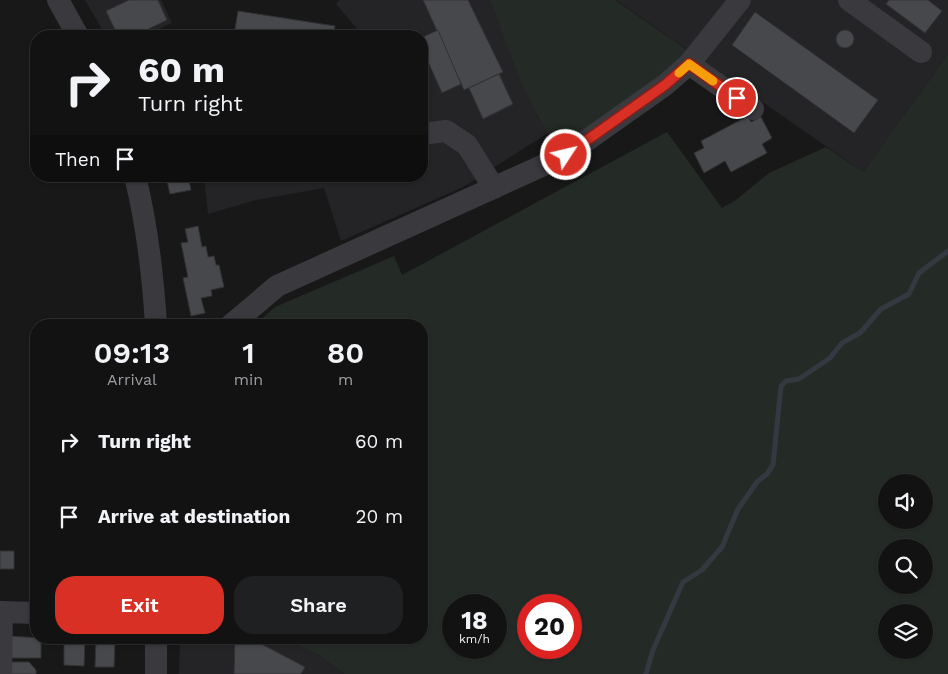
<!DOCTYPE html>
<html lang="en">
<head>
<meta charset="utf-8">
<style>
	body { margin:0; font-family:"Work Sans",sans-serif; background:#1f2021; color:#f1f3f6; height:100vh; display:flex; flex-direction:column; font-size:19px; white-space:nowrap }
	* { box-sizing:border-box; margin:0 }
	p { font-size:16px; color:#9c9ea0 }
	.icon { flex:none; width:28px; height:28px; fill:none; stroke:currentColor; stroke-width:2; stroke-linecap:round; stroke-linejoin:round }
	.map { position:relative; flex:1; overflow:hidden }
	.details { position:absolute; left:30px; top:319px; width:398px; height:325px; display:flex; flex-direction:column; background:#121213; border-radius:20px; box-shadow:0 1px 4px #0004,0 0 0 1px #313233 }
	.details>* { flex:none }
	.top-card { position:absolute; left:30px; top:30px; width:398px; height:152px; border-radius:20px; box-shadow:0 1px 4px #0004,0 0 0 1px #313233; background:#121213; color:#f1f3f6; overflow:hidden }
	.controls { position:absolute; left:878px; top:474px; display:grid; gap:10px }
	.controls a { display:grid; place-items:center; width:55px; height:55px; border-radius:50%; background:#121213; box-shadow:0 1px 4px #0004,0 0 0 1px #313233; font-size:25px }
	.speed { position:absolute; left:442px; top:594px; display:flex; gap:10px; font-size:25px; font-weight:700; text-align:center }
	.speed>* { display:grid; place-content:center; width:65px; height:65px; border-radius:50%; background:#121213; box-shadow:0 1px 4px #0004,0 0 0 1px #313233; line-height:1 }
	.speed small { font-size:12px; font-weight:400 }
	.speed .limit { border:8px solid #d22; background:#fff; color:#111 }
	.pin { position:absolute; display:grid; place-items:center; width:42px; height:42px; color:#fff; margin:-21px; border:2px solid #fff; border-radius:50%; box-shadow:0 1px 5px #0007 }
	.me { position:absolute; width:55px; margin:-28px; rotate:55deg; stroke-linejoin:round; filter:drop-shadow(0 0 4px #0008) }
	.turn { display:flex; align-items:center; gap:18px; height:105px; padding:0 25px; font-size:22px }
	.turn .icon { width:65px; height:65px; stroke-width:2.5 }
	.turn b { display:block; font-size:35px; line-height:42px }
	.then { display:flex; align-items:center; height:48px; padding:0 25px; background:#0003; gap:10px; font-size:19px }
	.eta { display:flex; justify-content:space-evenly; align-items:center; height:85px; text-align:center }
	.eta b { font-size:30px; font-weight:600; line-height:35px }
	.button { display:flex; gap:10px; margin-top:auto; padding:10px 25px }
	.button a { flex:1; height:58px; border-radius:20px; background:#d93025; color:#fff; font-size:20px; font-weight:600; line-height:58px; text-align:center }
	.button a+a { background:#1f2021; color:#f1f3f6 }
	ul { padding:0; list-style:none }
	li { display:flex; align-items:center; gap:15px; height:75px; padding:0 25px }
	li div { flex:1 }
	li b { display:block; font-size:19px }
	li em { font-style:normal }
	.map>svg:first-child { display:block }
</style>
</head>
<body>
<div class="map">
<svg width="948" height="674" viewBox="0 0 948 674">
	<rect width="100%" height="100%" fill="#181819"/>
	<g fill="#242426">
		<path d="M85,0H161L172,23L143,36H106Z"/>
		<path d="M340,0H490L537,116L548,133L463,187L341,241L324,188L256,200L208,214L204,176H421V36H363L336,4Z"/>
		<path d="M616,0H948V54L863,172Z"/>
		<path d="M224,638H281L319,655L344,674H179L180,639Z"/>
	</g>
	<g fill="#242b26" fill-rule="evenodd">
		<path d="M490,0H615L696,56L566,155C532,125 508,44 490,0Z"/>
		<path d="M948,54V674H344L319,655L281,638H421V325H255L275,307L394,256L402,275L667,132L722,208L736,200L769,173L826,147L863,172ZM886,482H924V520H886ZM886,548H924V585H886ZM454,605H496V648H454ZM529,605H571V648H529ZM886,612H924V650H886Z"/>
	</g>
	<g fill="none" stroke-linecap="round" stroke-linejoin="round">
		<path stroke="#333941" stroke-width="5" d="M646,674L653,650L683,582L702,570L722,547L738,509L757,482L767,474L773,465L781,386L786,381L799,379L830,358L842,343L860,333L881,309L909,294L919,273L948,251"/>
	</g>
	<g fill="#47484c" stroke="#323235">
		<path d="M129,0H158L167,20L134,36H118L106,11Z"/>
		<path d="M423,0H468L503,72L464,90Z"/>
		<path d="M889,0H928L942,11L925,33L886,4Z"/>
		<path d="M238,11L335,26L333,36H234Z"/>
		<path d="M755,12L878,100L854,133L732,45Z"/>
		<circle cx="845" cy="39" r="9"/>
		<path d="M438,30L461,84L442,93L421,46V38Z"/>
		<path d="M499,74L513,104L483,119L469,88Z"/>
		<path d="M748,116L751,122L761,117L772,138L762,144L767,153L731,172L725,161L704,173L694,153L704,148L701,141Z"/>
		<path d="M166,176H188L191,190L170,194Z"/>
		<path d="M198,226L202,247L206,246L208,257L214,256L216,265H219L224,287L211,290L212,296L201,298L205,313L191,316L183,278L188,277L181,243L188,242L185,229Z"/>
		<rect x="0" y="551" width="14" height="18"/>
		<path d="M7,636L41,638V658H7Z"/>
		<path d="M235,638H250L305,667L301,674H234Z"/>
		<path d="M64,639H85L84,666L64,665Z"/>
		<path d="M96,639L115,640L114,667H95Z"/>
		<path d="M11,662H29L36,670V674H11Z"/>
	</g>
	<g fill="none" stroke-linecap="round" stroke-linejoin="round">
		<g stroke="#39393e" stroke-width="22">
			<path d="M58,0L78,36"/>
			<path d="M849,0L921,52"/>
			<path d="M689,64L753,109"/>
			<path d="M421,134L446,131L467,145L494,188"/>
			<path d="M135,176C147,225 153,275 156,325"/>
			<path d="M231,325L277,286L566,155L665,85L689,64L740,0"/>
			<path d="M0,612L36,613"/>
			<path d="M1,674L2,612"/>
			<path d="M156,674V638"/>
		</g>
	</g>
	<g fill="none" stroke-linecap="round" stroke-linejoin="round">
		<defs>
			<path id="route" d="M566,155L665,85L689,64L737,98"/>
		</defs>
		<use href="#route" stroke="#8d1f18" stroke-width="12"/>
		<use href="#route" stroke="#d93025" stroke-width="9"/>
		<path stroke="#f59e0b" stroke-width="9" d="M679,73L689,64L713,81"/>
	</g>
</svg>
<div class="controls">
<a><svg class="icon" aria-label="sound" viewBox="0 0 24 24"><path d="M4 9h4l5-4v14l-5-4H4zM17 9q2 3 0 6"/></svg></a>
<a><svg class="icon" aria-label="search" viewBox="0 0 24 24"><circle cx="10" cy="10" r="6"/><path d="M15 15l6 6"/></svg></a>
<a><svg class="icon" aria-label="layers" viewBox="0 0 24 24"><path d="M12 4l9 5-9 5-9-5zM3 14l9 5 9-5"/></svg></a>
</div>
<div class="speed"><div>18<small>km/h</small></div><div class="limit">20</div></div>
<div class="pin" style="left:737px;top:98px;background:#d93025"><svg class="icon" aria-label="arrive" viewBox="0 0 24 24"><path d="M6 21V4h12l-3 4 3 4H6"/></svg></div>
<svg class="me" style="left:566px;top:155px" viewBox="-20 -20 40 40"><circle r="17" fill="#d93025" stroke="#fff" stroke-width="3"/><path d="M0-11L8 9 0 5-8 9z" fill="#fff"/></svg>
<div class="top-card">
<div class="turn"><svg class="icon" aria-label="right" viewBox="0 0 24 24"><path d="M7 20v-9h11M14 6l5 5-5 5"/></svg><div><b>60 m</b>Turn right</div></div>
<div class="then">Then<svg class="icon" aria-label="arrive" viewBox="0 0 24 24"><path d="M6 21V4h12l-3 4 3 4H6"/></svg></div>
</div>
<section class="details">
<div class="eta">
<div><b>09:13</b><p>Arrival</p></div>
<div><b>1</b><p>min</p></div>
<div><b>80</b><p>m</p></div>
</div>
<ul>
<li><svg class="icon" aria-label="right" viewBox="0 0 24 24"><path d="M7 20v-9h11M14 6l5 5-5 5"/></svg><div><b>Turn right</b></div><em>60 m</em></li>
<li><svg class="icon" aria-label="arrive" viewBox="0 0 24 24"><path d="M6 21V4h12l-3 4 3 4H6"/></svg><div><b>Arrive at destination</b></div><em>20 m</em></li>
</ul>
<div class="button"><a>Exit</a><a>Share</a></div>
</section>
</div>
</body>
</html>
